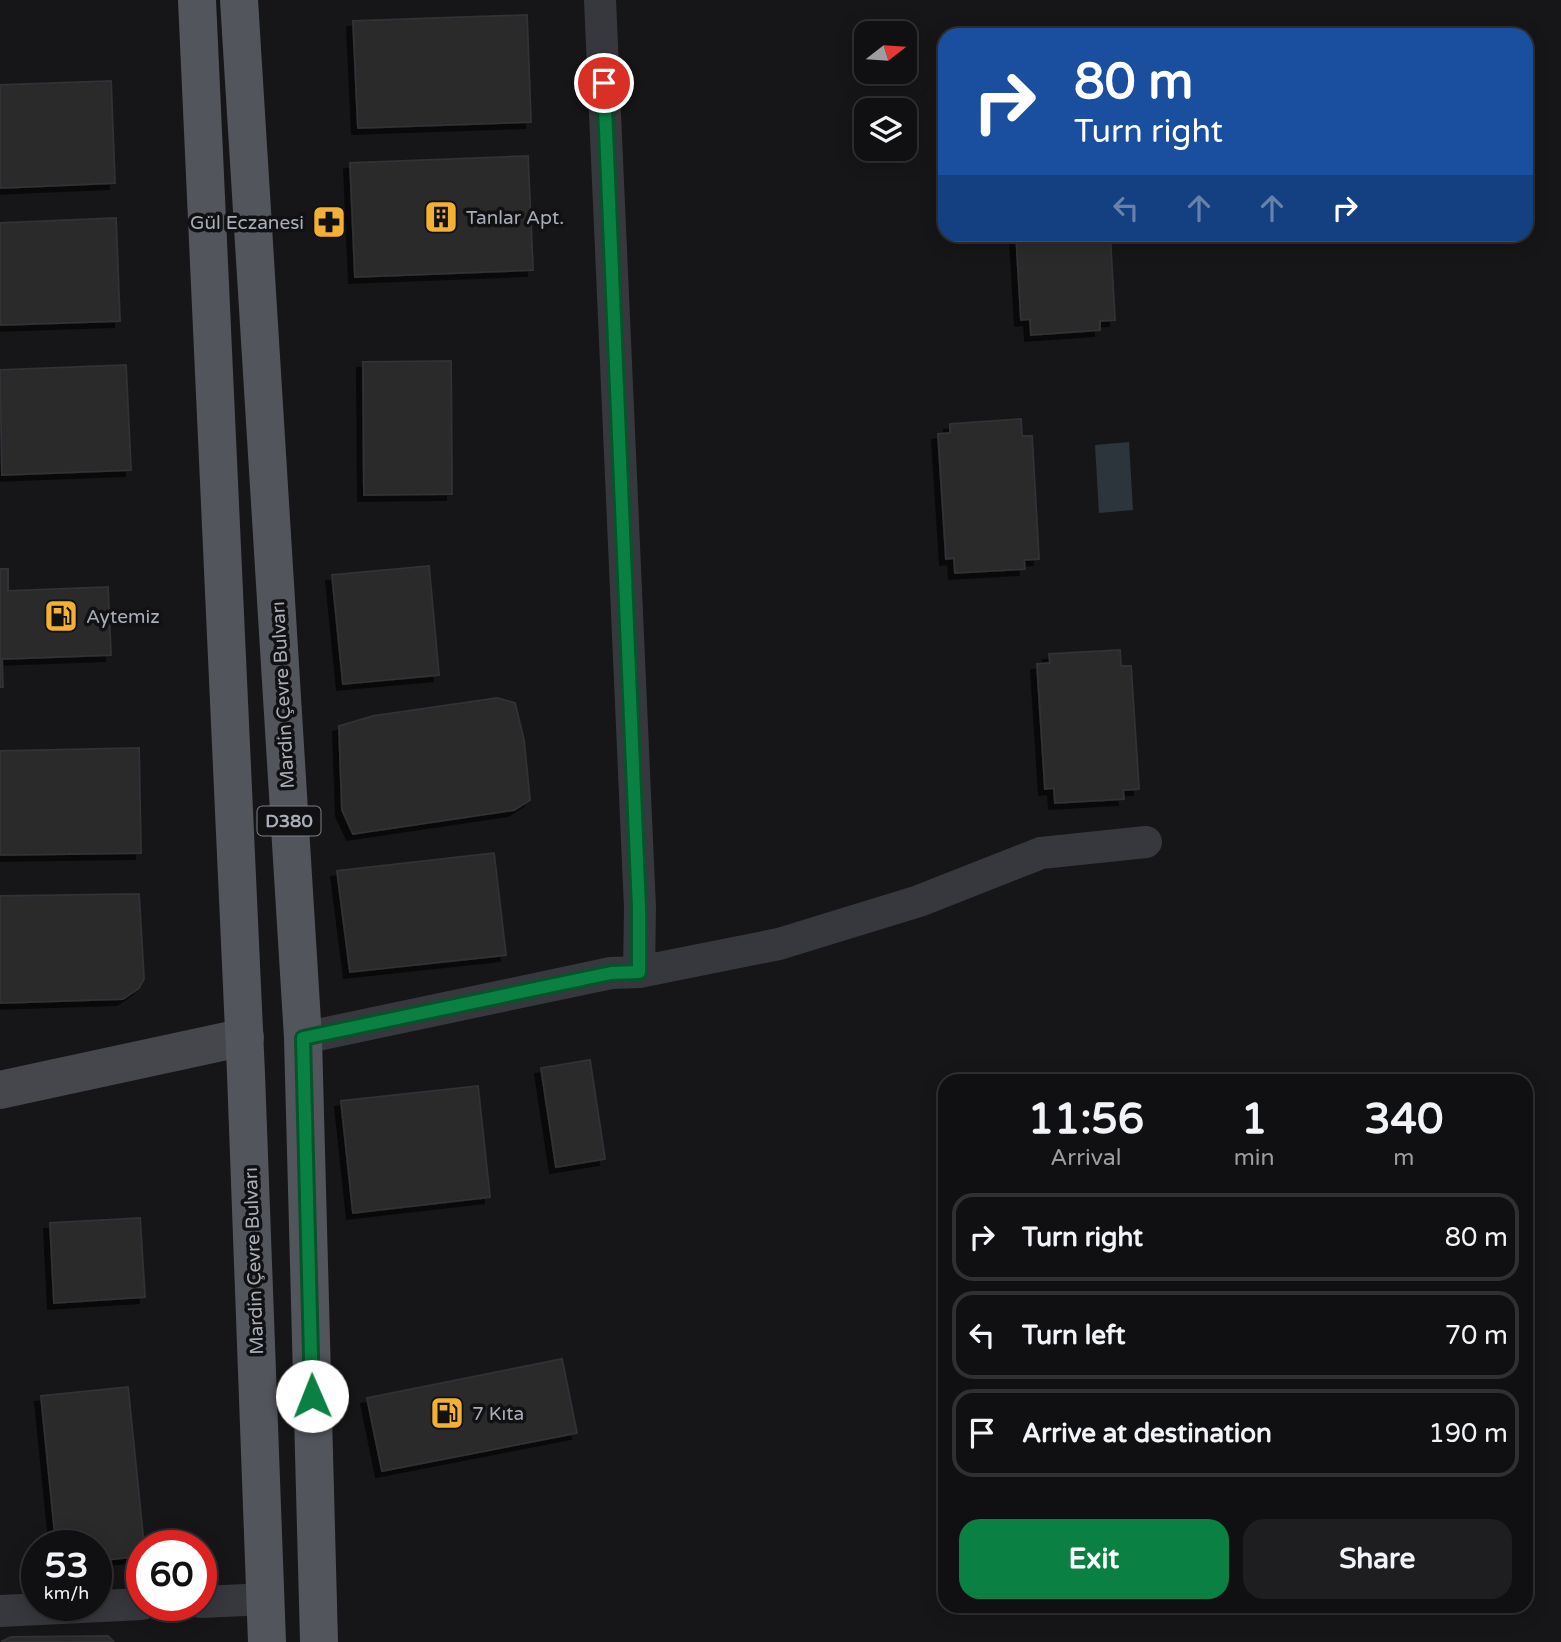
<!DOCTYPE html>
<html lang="en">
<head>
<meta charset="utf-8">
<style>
	body { margin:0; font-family:"Varela Round",sans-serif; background:#1e1e20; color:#f1f3f6; height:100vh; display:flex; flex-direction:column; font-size:26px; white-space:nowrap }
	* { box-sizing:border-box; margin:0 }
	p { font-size:23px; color:#9c9d9f }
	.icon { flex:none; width:38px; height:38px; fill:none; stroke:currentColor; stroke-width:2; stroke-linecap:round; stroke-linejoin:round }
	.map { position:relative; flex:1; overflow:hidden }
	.panel { position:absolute; left:938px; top:1074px; width:595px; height:539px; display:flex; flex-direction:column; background:#101012; border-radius:21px; box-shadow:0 4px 18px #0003,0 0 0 2px #303032 }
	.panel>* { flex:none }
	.top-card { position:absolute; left:938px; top:28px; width:595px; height:214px; border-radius:21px; box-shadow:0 4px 18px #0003,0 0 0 2px #303032; background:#1a4fa0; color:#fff; overflow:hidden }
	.needle { width:46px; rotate:73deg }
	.buttons { position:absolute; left:854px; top:21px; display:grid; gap:14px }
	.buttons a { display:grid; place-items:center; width:63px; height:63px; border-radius:14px; background:#101012; box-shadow:0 4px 18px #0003,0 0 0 2px #303032; font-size:35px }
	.speed { position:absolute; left:21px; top:1530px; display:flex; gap:14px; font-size:35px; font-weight:700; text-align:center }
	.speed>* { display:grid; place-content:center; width:91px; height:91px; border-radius:50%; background:#101012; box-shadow:0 4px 18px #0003,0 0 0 2px #303032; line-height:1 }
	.speed small { font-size:18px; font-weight:400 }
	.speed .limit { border:10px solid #d22; background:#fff; color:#111 }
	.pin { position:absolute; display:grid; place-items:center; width:60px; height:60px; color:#fff; margin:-30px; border:4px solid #fff; border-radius:50%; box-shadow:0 2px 7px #0007 }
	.me { position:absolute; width:77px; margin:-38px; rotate:359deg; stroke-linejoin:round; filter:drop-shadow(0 0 5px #0008) }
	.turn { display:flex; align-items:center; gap:24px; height:147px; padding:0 21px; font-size:32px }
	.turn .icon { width:91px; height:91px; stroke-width:2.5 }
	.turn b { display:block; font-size:49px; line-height:60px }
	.lanes { display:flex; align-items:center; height:66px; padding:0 21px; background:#0003; justify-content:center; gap:35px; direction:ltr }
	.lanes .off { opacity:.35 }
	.eta { display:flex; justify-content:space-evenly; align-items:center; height:119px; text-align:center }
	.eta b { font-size:42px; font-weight:700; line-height:49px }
	.action { display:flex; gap:14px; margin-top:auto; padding:14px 21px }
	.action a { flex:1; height:80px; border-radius:21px; background:#0b8043; color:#fff; font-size:28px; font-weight:700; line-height:80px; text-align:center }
	.action a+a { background:#1e1e20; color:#f1f3f6 }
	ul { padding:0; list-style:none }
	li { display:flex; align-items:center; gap:21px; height:88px; margin:0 14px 10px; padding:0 7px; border:4px solid #303032; border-radius:21px }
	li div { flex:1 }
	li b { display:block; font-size:26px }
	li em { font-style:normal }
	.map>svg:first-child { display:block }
</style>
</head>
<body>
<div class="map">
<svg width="1561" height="1642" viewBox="0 0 1561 1642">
	<defs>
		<filter id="shadow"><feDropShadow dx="-6" dy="6" stdDeviation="0" flood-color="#0009"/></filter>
	</defs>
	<rect width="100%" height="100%" fill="#161618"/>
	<path fill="#2c353c" d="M1129,442L1133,510L1099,513L1095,445Z"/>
	<g fill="#29292c" stroke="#303034" stroke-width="2" filter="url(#shadow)">
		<path d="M527,15L531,122L358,128L353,21Z"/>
		<path d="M111,81L115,183L0,188V85Z"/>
		<path d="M528,156L533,270L355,277L350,163Z"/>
		<path d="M116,218L120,321L0,325V223Z"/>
		<path d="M1016,234H1110L1115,320L1100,321V330L1031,335L1030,319L1021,320Z"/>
		<path d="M451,361L452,494L364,495L363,362Z"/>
		<path d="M126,365L131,470L2,475L0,370Z"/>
		<path d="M1021,419L1022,436H1032L1039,559L1024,560L1025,569L955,573L954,558L946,559L938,434L950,433V424Z"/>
		<path d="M429,566L439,675L343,684L332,575Z"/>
		<path d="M0,569H8V591L108,587L111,655L2,659L3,687H0Z"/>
		<path d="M1120,650L1121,666H1131L1139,789L1123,790L1124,799L1055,803L1054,788L1045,789L1037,664L1050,663L1049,654Z"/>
		<path d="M497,698L515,703L524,740L530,800L514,810L353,834L342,810L339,726L373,716Z"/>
		<path d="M139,748L141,853L0,855V751Z"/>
		<path d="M494,853L506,955L350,972L337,871Z"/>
		<path d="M139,894L144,979L139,988L123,999L0,1003V896Z"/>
		<path d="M590,1060L605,1159L556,1167L541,1068Z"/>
		<path d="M478,1086L490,1197L353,1213L341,1101Z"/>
		<path d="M140,1218L145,1297L54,1303L50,1223Z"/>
		<path d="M562,1359L577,1433L382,1471L367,1398Z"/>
		<path d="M128,1387L144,1545H142V1556L96,1561V1545H56L41,1396Z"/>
		<path d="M108,1636L114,1642H1L11,1637Z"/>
	</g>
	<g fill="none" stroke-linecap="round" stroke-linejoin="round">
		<g stroke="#37383d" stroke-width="32">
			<path d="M600,0L640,908L639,972"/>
			<path d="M303,1038L611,973L639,972L779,944L919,901L1041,853L1146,842"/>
			<path d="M201,1602L265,1599"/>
			<path d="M0,1611L142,1604"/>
		</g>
		<path stroke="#45474d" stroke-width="38" d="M0,1090L245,1037"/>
		<g stroke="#53555c" stroke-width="38">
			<path d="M197,0L246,1074L267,1642"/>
			<path d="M239,0L303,1038L319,1642"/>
		</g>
	</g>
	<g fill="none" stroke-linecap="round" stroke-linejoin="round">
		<defs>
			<path id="route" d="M312,1396L303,1038L611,973L639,972V908L604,83"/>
		</defs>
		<use href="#route" stroke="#07532c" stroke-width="18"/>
		<use href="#route" stroke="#0b8043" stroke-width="12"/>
	</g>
	<defs>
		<symbol id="building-square" viewBox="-11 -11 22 22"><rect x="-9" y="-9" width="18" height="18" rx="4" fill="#f2b134" stroke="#111113"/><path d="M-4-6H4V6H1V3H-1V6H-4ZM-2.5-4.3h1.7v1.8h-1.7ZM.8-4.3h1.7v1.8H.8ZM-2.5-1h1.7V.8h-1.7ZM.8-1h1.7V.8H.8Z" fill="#111"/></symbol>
		<symbol id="pharmacy-square" viewBox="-11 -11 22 22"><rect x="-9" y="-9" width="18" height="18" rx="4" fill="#f2b134" stroke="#111113"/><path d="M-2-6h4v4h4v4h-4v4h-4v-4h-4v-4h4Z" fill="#111"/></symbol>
		<symbol id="fuel-square" viewBox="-11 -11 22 22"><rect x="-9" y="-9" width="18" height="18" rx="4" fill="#f2b134" stroke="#111113"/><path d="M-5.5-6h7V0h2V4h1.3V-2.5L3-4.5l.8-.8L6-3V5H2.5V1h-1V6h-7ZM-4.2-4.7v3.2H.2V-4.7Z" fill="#111"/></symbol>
	</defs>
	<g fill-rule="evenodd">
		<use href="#building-square" x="422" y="198" width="38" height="38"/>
		<use href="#pharmacy-square" x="310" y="203" width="38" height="38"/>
		<use href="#fuel-square" x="42" y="597" width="38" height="38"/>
		<use href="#fuel-square" x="428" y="1394" width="38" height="38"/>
	</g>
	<g text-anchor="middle" stroke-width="7" stroke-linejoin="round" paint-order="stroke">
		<rect fill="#111113" stroke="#7b7e86" stroke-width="2" x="257.5" y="806.5" width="63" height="29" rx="5"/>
		<g font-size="18" font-weight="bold" fill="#a8adb8">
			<text x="289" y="827">D380</text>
		</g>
		<g font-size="19" fill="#a8adb8" stroke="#111113" text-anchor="start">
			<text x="466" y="224">Tanlar Apt.</text>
			<text x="304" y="229" text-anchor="end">Gül Eczanesi</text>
			<text x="86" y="623">Aytemiz</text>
			<text x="472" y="1420">7 Kıta</text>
		</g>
		<g font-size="19" fill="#a8adb8" stroke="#111113">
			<text transform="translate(282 695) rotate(-93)" y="7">Mardin Çevre Bulvarı</text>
			<text transform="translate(253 1261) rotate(-92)" y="7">Mardin Çevre Bulvarı</text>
		</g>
	</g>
</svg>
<div class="buttons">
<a><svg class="needle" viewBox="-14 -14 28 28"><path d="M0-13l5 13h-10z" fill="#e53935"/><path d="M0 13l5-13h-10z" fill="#9c9d9f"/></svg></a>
<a><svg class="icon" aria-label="layers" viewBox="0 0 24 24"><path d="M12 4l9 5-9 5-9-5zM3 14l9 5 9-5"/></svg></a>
</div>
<div class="speed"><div>53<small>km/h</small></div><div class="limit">60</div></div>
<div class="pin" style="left:604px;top:83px;background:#d93025"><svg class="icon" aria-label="arrive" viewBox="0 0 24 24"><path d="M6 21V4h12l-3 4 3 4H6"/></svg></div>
<svg class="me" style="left:312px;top:1396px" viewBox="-20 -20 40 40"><circle r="19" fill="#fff"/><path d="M0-13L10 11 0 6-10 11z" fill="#0b8043"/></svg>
<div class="top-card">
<div class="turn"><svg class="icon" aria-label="right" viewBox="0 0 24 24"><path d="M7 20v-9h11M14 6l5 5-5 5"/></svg><div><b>80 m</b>Turn right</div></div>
<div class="lanes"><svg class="icon off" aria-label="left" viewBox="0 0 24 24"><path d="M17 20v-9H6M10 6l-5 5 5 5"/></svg><svg class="icon off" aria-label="ahead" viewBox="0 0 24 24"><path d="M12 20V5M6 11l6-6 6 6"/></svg><svg class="icon off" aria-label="ahead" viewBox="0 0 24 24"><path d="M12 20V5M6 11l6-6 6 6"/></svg><svg class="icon" aria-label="right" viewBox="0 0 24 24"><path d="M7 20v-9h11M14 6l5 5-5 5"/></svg></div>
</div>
<section class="panel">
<div class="eta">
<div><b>11:56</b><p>Arrival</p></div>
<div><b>1</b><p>min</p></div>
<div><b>340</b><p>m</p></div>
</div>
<ul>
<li><svg class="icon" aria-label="right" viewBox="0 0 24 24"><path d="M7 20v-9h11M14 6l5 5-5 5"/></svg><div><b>Turn right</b></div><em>80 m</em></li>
<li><svg class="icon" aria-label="left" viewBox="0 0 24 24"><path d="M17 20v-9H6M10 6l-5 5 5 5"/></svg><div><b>Turn left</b></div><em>70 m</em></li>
<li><svg class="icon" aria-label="arrive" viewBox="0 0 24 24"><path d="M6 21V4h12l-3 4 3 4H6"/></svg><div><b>Arrive at destination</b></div><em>190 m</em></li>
</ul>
<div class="action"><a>Exit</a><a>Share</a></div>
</section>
</div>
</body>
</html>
